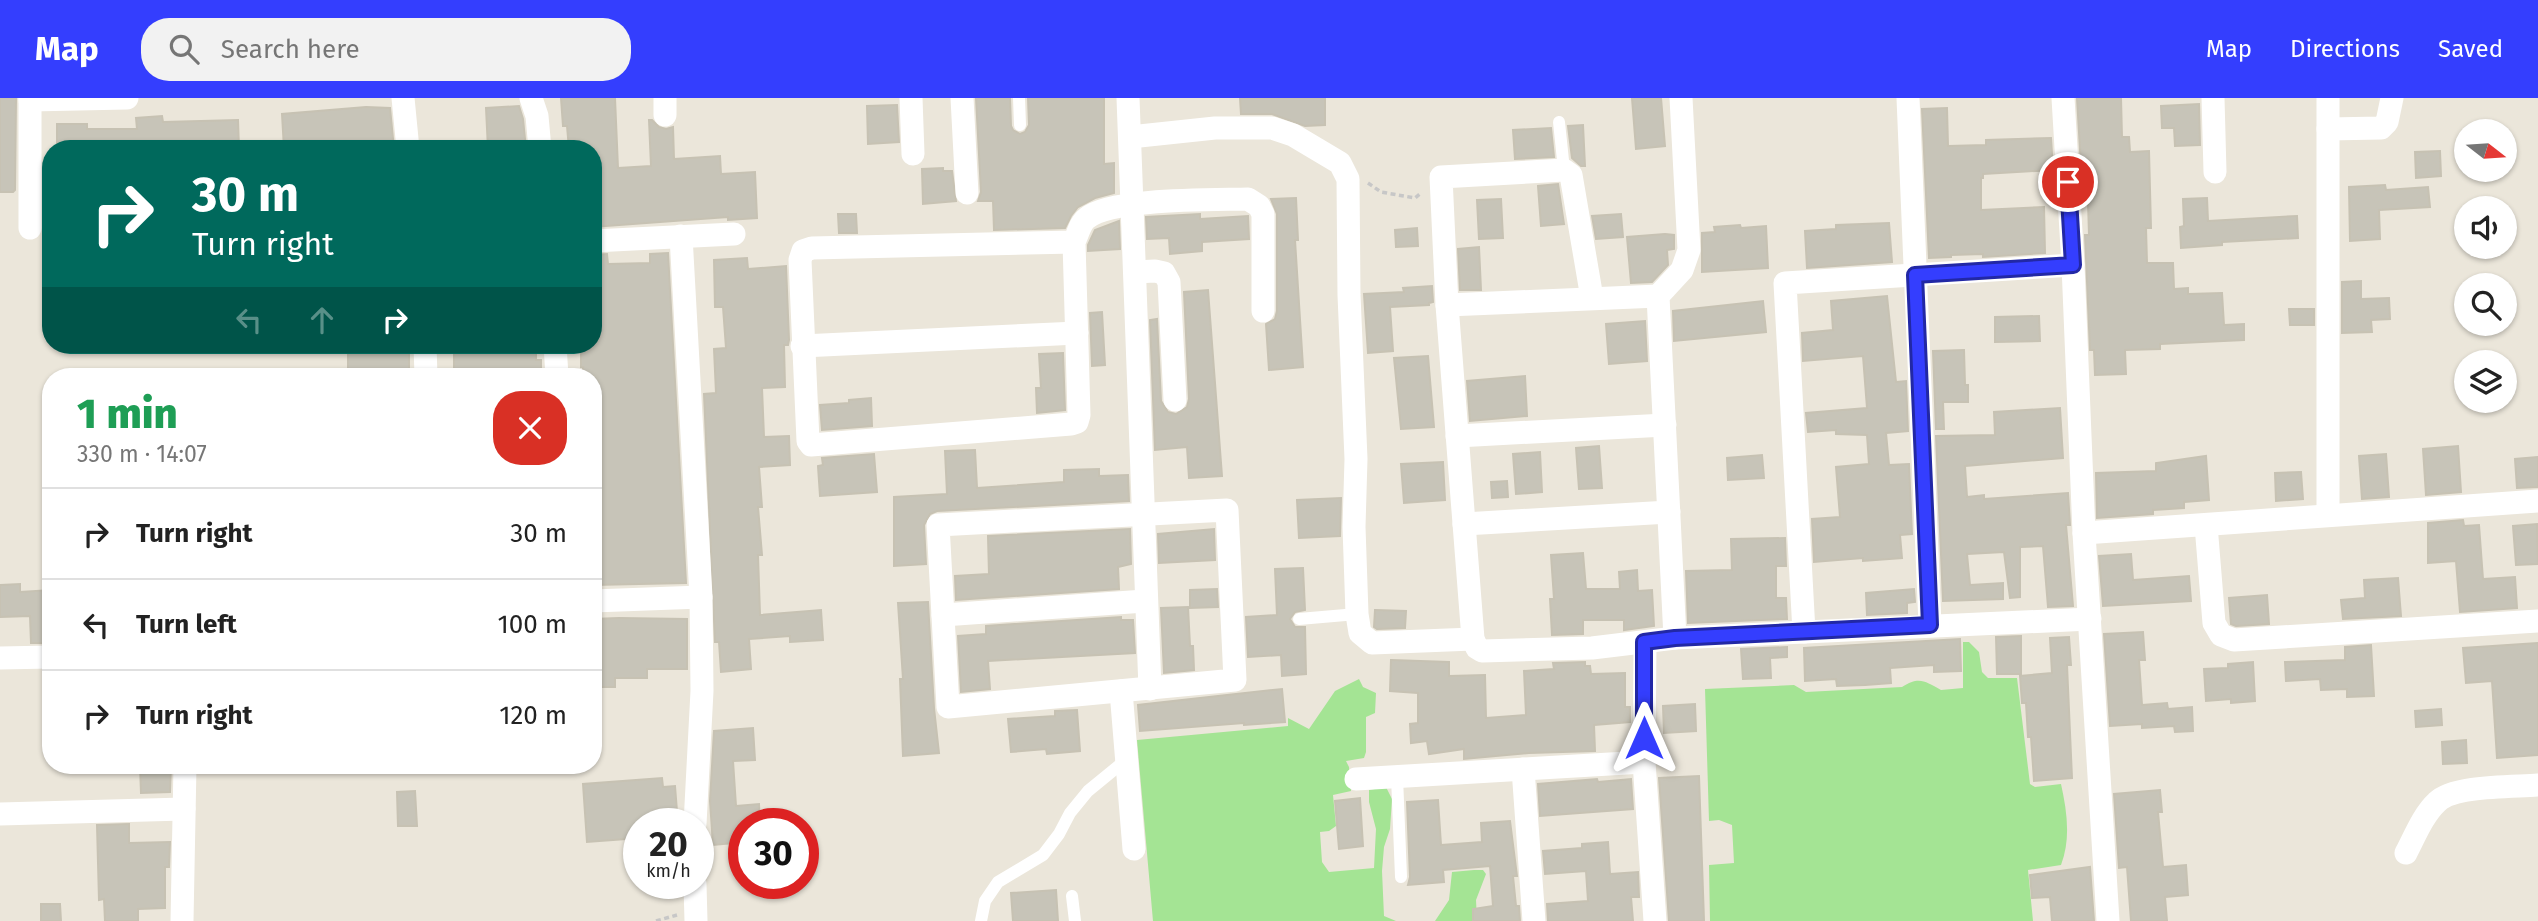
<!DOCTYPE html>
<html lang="en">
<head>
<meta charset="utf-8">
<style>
	body { margin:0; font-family:"Fira Sans",sans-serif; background:#f2f2f2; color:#222; height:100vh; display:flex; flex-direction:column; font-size:26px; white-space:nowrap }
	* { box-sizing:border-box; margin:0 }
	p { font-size:23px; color:#767676 }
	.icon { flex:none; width:38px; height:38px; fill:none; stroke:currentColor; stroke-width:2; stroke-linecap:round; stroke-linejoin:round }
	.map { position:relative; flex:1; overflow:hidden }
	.side { position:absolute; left:42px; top:270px; width:560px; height:406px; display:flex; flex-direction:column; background:#fff; border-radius:28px; box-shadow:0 2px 5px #0004 }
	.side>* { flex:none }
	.hud { position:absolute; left:42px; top:42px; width:560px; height:214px; border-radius:28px; box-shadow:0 2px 5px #0004; background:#00695c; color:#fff; overflow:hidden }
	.needle { width:46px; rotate:107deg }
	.fabs { position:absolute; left:2454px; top:21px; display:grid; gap:14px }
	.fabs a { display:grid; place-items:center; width:63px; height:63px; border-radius:50%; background:#fff; box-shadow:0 2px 5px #0004; font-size:35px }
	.speed { position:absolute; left:623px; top:710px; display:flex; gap:14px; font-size:35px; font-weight:700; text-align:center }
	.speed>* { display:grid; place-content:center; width:91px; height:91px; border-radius:50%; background:#fff; box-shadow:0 2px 5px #0004; line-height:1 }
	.speed small { font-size:18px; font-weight:400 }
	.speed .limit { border:10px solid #d22; background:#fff; color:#111 }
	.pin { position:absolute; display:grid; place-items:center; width:60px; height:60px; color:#fff; margin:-30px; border:4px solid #fff; border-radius:50%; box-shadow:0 2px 7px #0007 }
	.me { position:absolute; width:77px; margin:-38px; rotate:0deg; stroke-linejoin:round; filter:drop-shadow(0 0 5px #0008) }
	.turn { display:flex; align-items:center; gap:24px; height:147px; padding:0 35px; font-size:32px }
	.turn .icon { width:91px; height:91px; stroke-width:2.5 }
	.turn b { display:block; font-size:49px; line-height:60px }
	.lanes { display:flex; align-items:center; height:66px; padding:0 35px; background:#0003; justify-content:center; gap:35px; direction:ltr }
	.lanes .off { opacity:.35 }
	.round { display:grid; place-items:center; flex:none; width:74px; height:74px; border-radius:28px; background:#f2f2f2 }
	.overview { display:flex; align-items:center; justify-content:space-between; height:119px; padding:0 35px }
	h1 { font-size:42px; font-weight:800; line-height:52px; color:#1e9e55 }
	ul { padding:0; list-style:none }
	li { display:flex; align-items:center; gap:21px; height:91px; padding:0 35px; border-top:2px solid #e0e0e0 }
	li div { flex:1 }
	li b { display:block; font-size:26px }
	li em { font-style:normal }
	header { display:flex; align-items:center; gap:42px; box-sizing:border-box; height:98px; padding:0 35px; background:#343efe; color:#fff }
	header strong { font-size:33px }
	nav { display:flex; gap:38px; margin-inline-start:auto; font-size:24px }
	.search { width:490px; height:63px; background:#f2f2f2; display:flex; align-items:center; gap:18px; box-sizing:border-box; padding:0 24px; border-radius:28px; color:#767676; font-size:26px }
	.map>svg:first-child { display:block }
</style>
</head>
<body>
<header>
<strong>Map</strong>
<div class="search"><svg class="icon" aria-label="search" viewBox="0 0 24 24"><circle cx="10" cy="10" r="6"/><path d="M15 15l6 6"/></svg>Search here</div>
<nav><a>Map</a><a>Directions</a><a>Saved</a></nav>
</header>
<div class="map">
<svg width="2538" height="823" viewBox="0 0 2538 823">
	<rect width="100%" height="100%" fill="#ebe6da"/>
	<g fill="#a4e494">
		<path d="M1963,544H1969L1979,554L1982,574L1988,580H2017L2030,686L2035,689L2061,686C2067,713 2071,741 2061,767L2028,772L2033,823H1710L1709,767L1734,765L1732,727L1719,722L1709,723L1705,591L1794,587L1806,594L1902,589C1919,578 1925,583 1941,592L1963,590Z"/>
		<path d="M1359,581L1363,589L1376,595L1375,615L1366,619V654L1364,660L1346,663L1349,669L1351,693L1333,697L1336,728L1329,733L1320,734L1322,764L1329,774L1374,770L1376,731L1369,704V692L1386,689L1392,701L1390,731L1384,749L1382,773L1384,818L1396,823H1153L1137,642L1288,628V620L1309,631L1335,593Z"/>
		<path d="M1474,772H1483L1486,776L1476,802L1477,823H1435L1449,802L1452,774Z"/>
	</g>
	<g fill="#c7c4b8" stroke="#c7c2b3" stroke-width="2">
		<path d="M0,0H16L15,92L13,94H0Z"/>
		<path d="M561,0H615L618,70L651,68L649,22H652L659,29L666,31L673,29L674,61L720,58L721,76L755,74L757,120L728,122V119L593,129V51H569L567,28H563Z"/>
		<path d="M976,0H1010L1011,28L1013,32L1020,36L1025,34L1029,27L1028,0H1104V66L1114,65V95L1095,100L1078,109L1071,118L1065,130L994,132L993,103H978L981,94Z"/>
		<path d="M1240,0H1325V27L1305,28L1272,16H1241Z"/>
		<path d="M1632,0H1661L1665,48L1636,51Z"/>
		<path d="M2077,0H2121L2122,39H2129L2130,54L2149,53L2151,130H2146L2147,165H2173L2174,191L2188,190V196L2222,195L2224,227L2244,226V242L2160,246V251L2125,252L2126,276L2095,277L2094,252H2090L2085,137H2089L2088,103H2083Z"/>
		<path d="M2199,6L2200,47L2175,48L2174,30H2162L2161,8Z"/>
		<path d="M897,7L899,44L868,46L867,8Z"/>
		<path d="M519,8L523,21L526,51H488L486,10Z"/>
		<path d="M366,9L390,10L394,51H284L282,16Z"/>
		<path d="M1947,10L1948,48L1986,47V42L2051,40L2053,72L1983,76V80H1981V112L2044,109L2045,155L1983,159V156L1951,157V159L1929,160L1922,11Z"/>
		<path d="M162,18L163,24L238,22L239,51H57V26H87V31H137L136,20Z"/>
		<path d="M1583,27L1585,68H1581L1572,60L1568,28Z"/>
		<path d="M1551,30L1554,59L1515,61L1513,32Z"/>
		<path d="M2440,53L2441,78L2416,80L2415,54Z"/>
		<path d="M943,70V73H952L956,103L923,106L922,71Z"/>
		<path d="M1558,86L1564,126L1541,128L1538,88Z"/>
		<path d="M2385,87L2386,92L2428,89L2430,109L2379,112L2380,141L2350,143L2349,89Z"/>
		<path d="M1296,100L1298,142H1295L1303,269L1269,272L1266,226L1275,221L1277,213V116L1271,101Z"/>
		<path d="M2207,100L2208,123L2297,118L2298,140L2222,144V147L2181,150L2180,129L2184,128L2183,101Z"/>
		<path d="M1501,101L1503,140L1479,141L1477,102Z"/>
		<path d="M838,116H856L857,135H839Z"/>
		<path d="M1200,116V121L1248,118L1249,141L1202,144V153L1170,156L1169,140L1147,141L1146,119Z"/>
		<path d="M1621,116L1623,139L1596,141L1592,118Z"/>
		<path d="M1119,123L1120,151L1088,153V147L1095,132Z"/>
		<path d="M1889,125L1892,164L1807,170L1805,133L1836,131V127Z"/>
		<path d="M1740,127L1741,130L1766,128L1768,170L1702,174V135L1715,134L1714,129Z"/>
		<path d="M1417,130L1418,148L1396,149L1395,132Z"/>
		<path d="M1665,136L1674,137V151L1667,152L1668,167L1652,184L1631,185L1627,139Z"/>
		<path d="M1479,149L1481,192H1460L1458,151Z"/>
		<path d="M668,155L686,485L593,487V278H583V269H581V247H593V157L607,156L608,166L650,165V156Z"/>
		<path d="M747,160L748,171L786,168L789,242L788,247H784L785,289L762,290L764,339L789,338L790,367L759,369L762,409H758L762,457H758L760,517L821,512L823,542L790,544V538L749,541L751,571L721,574L719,544H715L704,296L716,295L714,251L726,250L723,209H715L714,162Z"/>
		<path d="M2361,183V201L2389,200L2390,221L2371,222L2372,234L2342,235V184Z"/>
		<path d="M1432,188L1433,204L1429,205V207L1390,209L1393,253L1368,255L1364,196L1404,194L1403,190Z"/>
		<path d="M1208,192L1222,378L1189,380L1187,349L1155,352L1150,222L1157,221L1161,303L1168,314L1176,316L1187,309L1189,301L1184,194Z"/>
		<path d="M1887,198L1896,284L1906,283L1908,333L1886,335L1889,367L1909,366L1912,436L1900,437L1902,460L1863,463V460L1814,464L1812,421L1840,419L1836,369L1869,366L1867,337L1836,336V332L1808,334L1806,315L1867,310L1863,258L1803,263L1802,235L1833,232L1831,203Z"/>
		<path d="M1763,203L1766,234L1674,243L1673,213Z"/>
		<path d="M2289,211H2314V227H2290Z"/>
		<path d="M1102,214L1105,267L1092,268L1090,215Z"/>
		<path d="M2039,218L2040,243L1995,244V219Z"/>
		<path d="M1645,223L1647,263L1609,266L1606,226Z"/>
		<path d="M348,247H409V278H366V272H348Z"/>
		<path d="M454,247H536V262H541V278H454Z"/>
		<path d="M1964,252L1965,287H1968V304H1943L1944,331H1936L1933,253Z"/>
		<path d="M1063,255L1065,312L1037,315L1036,290H1041L1039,256Z"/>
		<path d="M1428,258L1434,329L1401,331L1394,260Z"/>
		<path d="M1525,278L1527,318L1470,323L1467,283Z"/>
		<path d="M871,300L872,328L822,332L820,307L849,305V302Z"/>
		<path d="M2060,310L2063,360L1965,368L1967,399L1984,397V401L2068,395L2070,427H2066L2073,508L2048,509L2043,448L2020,449V499L2010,500L2004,454L1967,456L1970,487L2003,485V501L1943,503L1936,338L1995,337L1994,314Z"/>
		<path d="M1599,348L1602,390L1579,391L1576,350Z"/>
		<path d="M2458,348L2461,394L2426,397L2423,351Z"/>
		<path d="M975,352L977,390L1064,384V372L1099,371V378L1128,377L1129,403L937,413L930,416L924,427L926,466L894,468V399L947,396L945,353Z"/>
		<path d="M1540,354L1542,394L1516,396L1513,356Z"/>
		<path d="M874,356L877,394L820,398L818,368L823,367L822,360Z"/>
		<path d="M2386,356L2389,399L2362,401L2359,358Z"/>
		<path d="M1762,357L1764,380L1728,382L1727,360Z"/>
		<path d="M2206,358L2209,402L2184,404V410L2153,412V416L2097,420L2096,375L2156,373V365Z"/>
		<path d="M2538,359V389L2517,390L2515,361Z"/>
		<path d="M1443,364L1445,402L1404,405L1401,366Z"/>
		<path d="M2301,374L2303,401L2276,403L2275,375Z"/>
		<path d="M1507,383L1508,399L1492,400L1491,384Z"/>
		<path d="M1341,400L1340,438L1299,440L1297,402Z"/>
		<path d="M2463,422L2464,428L2479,427L2483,481L2515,479L2517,510L2460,514L2456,463L2428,465V425Z"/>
		<path d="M2537,426L2538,466L2516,467L2513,428Z"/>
		<path d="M1130,431L1131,466L1118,469L1119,491L956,502L955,478L989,476L988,438Z"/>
		<path d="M1214,431L1215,462L1159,465L1158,436Z"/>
		<path d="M1785,440L1786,468H1776V500H1786L1787,521L1688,525L1686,473L1732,472L1731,441Z"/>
		<path d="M1583,455L1586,491H1620L1619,474L1637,472L1638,493L1652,492L1654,528L1624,532V522H1583V536L1552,537L1550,501H1554L1551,457Z"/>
		<path d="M2131,456L2133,482L2189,478L2191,503L2103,508L2099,458Z"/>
		<path d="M1303,470L1305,512L1295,514L1290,521L1295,529H1305L1306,576L1282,578L1281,557L1248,559L1246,519L1277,517L1275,471Z"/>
		<path d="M2398,480L2401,518L2343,521L2341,502L2365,500L2364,482Z"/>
		<path d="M20,486V494L51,492V545H31L30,518L0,519V487Z"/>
		<path d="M1217,491L1218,509L1190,510V492Z"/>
		<path d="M1914,491L1915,504L1907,505V515L1867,517L1866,495Z"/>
		<path d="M2267,497L2269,526L2236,528L2231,526L2229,500Z"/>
		<path d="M928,504L934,610L939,655L903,658L900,581H903L898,505Z"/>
		<path d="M1188,509L1190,548H1193L1194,572L1164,575L1161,510Z"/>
		<path d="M1375,512L1406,513L1405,530L1377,531L1374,529Z"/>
		<path d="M1121,519V522H1133L1135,555L988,563L990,591L961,594L958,538L986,536V528Z"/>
		<path d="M619,520L687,521V571H647V580H615V589H593V521Z"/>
		<path d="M2143,534L2145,562H2139L2142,607L2167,605L2168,611L2192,609L2193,633L2175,634L2174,628L2142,630V626L2110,628L2104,536Z"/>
		<path d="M2021,538V576H1997L1996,539Z"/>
		<path d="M2069,539L2071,567H2067L2072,680L2034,683L2031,639H2028L2026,605H2022L2020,578L2052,575L2050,540Z"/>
		<path d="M1960,541L1961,573L1934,574V567L1890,570L1891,585L1865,587L1837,588L1836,581L1805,583L1804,550Z"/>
		<path d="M2538,545V657L2497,660L2492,583L2466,585L2463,550Z"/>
		<path d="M2371,547L2374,598L2347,599V591L2321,592L2320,581L2286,583L2285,564L2345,562V549Z"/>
		<path d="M1787,549V559L1770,560L1771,580L1743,581L1741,551Z"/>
		<path d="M1391,562L1449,564V578L1485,577L1486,620L1526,617L1524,573L1554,571L1553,565L1585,564V568H1590L1591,576L1625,575V609H1630V624L1594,627L1595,653L1529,655L1464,661V651L1429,656L1427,643L1411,645L1410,626L1418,625V595L1390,593Z"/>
		<path d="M2253,564L2255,603L2231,605V601L2206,603L2204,571L2228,570V566Z"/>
		<path d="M1282,591L1285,624L1244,627V625L1140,633L1138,607Z"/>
		<path d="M1695,606L1696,633L1664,635L1663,608Z"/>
		<path d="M2441,611L2442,627L2416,629L2415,613Z"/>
		<path d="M1077,612L1080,653L1047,656L1046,651L1011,654L1008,621L1055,618V613Z"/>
		<path d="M753,630L755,662L733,663L736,708L759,706L760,726H744V744L713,747L710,703L714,633Z"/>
		<path d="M2466,642L2467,665L2443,666L2442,644Z"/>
		<path d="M140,667H171L170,694L141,695Z"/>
		<path d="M1699,678L1704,823H1669L1659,680Z"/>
		<path d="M662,680L663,689L675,688L678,726H639V740L587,744L583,686Z"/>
		<path d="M1597,681L1598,684L1631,681L1633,711L1540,718L1538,686Z"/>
		<path d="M2160,692L2162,714H2158L2163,769L2186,767L2188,797L2165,799L2167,823H2131L2127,769L2119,770L2114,696Z"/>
		<path d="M415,693L417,728H398L397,694Z"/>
		<path d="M1360,700L1363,748L1339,751L1335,703Z"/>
		<path d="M1438,702L1441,747L1482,744L1481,725L1510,723L1517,778H1513L1516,808H1519L1520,823H1473V811L1493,808L1490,768L1443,772L1444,784L1408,787L1410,779L1407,704Z"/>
		<path d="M129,726V745L170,744L169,769H165V810L138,811V823H105L104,801L99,802L97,727Z"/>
		<path d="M1608,744L1610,776L1638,774L1639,799H1631L1633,823H1548L1547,806L1588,803L1586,773L1545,776L1543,753L1582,750V746Z"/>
		<path d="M2090,769L2094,823H2052L2050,799L2032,800L2030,777Z"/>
		<path d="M1056,792L1058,823H1013L1011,795Z"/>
		<path d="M41,806H60L61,823H41Z"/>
	</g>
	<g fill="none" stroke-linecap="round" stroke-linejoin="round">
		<g stroke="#c7c7c7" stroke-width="3.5" stroke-dasharray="5 3.5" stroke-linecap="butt">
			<path d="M1368,85L1381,94L1415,100L1421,95"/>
			<path d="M656,823L677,817"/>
		</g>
		<g stroke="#fff" stroke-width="12">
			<path d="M1019,0L1020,27"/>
			<path d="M1559,24L1564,72"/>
			<path d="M1299,521L1357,516"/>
			<path d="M1397,679L1401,779"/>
			<path d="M1072,798L1075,823"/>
			<path d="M981,823L985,803L998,784L1043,757L1059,736L1070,715L1088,693L1127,661"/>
		</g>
		<g stroke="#fff" stroke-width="23">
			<path d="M403,0L408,51"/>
			<path d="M531,0L537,18L540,51"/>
			<path d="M665,0V17"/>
			<path d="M911,0L913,56"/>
			<path d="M962,0L967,95"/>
			<path d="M1128,0L1150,591"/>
			<path d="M1908,0L1930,527"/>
			<path d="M2063,0L2073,167L2084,435L2108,823"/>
			<path d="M2213,0L2215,74"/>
			<path d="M2328,0V417"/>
			<path d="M30,2L127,0"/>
			<path d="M2328,31L2381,30L2387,24L2392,0"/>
			<path d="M1130,39L1215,30H1272L1293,37L1340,65L1348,81L1349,197L1356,361L1354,429L1357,516L1360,535L1372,545L1473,541"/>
			<path d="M30,130V0"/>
			<path d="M681,138L701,499L702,593L695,726"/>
			<path d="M593,143L734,136"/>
			<path d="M1074,144L812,150L803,153L800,162L808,343L811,347L1071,326L1077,324L1079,317L1074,144C1078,136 1080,125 1087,120C1110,100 1214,102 1248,101L1259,108L1263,116V213"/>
			<path d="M1135,174L1155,173L1164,175L1169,184L1175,302"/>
			<path d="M1592,200L1571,77L1564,72L1441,79L1447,207L1473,541L1477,550L1482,553L1592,550L1675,540L2090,521"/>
			<path d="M1447,207L1658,198"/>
			<path d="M425,247L426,278"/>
			<path d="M555,247L557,278"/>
			<path d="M802,248L1077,235"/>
			<path d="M1457,338L1665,327"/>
			<path d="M1227,412L1235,582L948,609L938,427Z"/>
			<path d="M1464,426L1669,414"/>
			<path d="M2206,427L2214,525L2221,537L2234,542L2538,523"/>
			<path d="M2084,435L2538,403"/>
			<path d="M593,503L701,499"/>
			<path d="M943,517L1145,503"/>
			<path d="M1804,534L1785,185L2073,167"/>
			<path d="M1675,540L1658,198L1682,172L1689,152L1681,0"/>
			<path d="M1645,544L1644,664L1655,823"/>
			<path d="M0,560L51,559"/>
			<path d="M1121,593L1134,751"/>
			<path d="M1523,671L1534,823"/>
			<path d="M1356,681L1644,664"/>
			<path d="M0,716L184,711"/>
			<path d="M2406,755C2415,738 2423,717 2437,704C2453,687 2514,689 2538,687"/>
			<path d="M695,786L696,823"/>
			<path d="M182,823L185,667"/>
		</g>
	</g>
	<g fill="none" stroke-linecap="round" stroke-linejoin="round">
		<defs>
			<path id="route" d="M1644,640V544L1675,540L1930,527L1915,177L2073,167L2068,84"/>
		</defs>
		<use href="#route" stroke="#2228a5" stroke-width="18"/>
		<use href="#route" stroke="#343efe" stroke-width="12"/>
	</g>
</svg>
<div class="fabs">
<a><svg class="needle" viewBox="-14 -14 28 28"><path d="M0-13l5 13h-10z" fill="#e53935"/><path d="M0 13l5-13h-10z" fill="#767676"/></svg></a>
<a><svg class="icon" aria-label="sound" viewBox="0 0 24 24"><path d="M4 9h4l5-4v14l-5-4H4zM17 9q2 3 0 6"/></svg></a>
<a><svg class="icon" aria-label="search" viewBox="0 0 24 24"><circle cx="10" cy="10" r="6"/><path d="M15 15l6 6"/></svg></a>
<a><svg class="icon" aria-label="layers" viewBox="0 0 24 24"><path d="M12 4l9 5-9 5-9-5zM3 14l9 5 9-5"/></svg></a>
</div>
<div class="speed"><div>20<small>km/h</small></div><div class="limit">30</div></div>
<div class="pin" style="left:2068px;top:84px;background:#d93025"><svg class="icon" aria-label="arrive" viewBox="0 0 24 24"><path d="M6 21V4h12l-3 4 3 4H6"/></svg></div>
<svg class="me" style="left:1644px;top:640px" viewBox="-20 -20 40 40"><path d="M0-17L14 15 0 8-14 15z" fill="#343efe" stroke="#fff" stroke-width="4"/></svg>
<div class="hud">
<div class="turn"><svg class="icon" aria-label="right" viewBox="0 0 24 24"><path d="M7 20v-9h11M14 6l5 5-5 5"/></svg><div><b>30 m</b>Turn right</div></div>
<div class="lanes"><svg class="icon off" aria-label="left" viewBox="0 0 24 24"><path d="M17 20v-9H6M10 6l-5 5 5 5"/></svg><svg class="icon off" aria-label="ahead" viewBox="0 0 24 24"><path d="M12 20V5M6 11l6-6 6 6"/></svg><svg class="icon" aria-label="right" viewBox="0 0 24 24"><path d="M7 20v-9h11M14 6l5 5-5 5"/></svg></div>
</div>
<section class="side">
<div class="overview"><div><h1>1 min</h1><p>330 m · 14:07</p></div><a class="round" style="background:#d93025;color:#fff"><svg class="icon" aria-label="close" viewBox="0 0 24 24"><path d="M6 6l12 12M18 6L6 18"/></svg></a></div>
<ul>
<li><svg class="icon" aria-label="right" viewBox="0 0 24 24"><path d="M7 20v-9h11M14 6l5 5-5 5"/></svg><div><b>Turn right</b></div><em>30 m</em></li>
<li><svg class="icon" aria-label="left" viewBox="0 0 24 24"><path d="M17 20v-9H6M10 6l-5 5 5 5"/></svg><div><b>Turn left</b></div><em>100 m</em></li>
<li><svg class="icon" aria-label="right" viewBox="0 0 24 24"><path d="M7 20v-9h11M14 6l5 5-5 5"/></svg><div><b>Turn right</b></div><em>120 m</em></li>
</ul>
</section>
</div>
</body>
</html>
